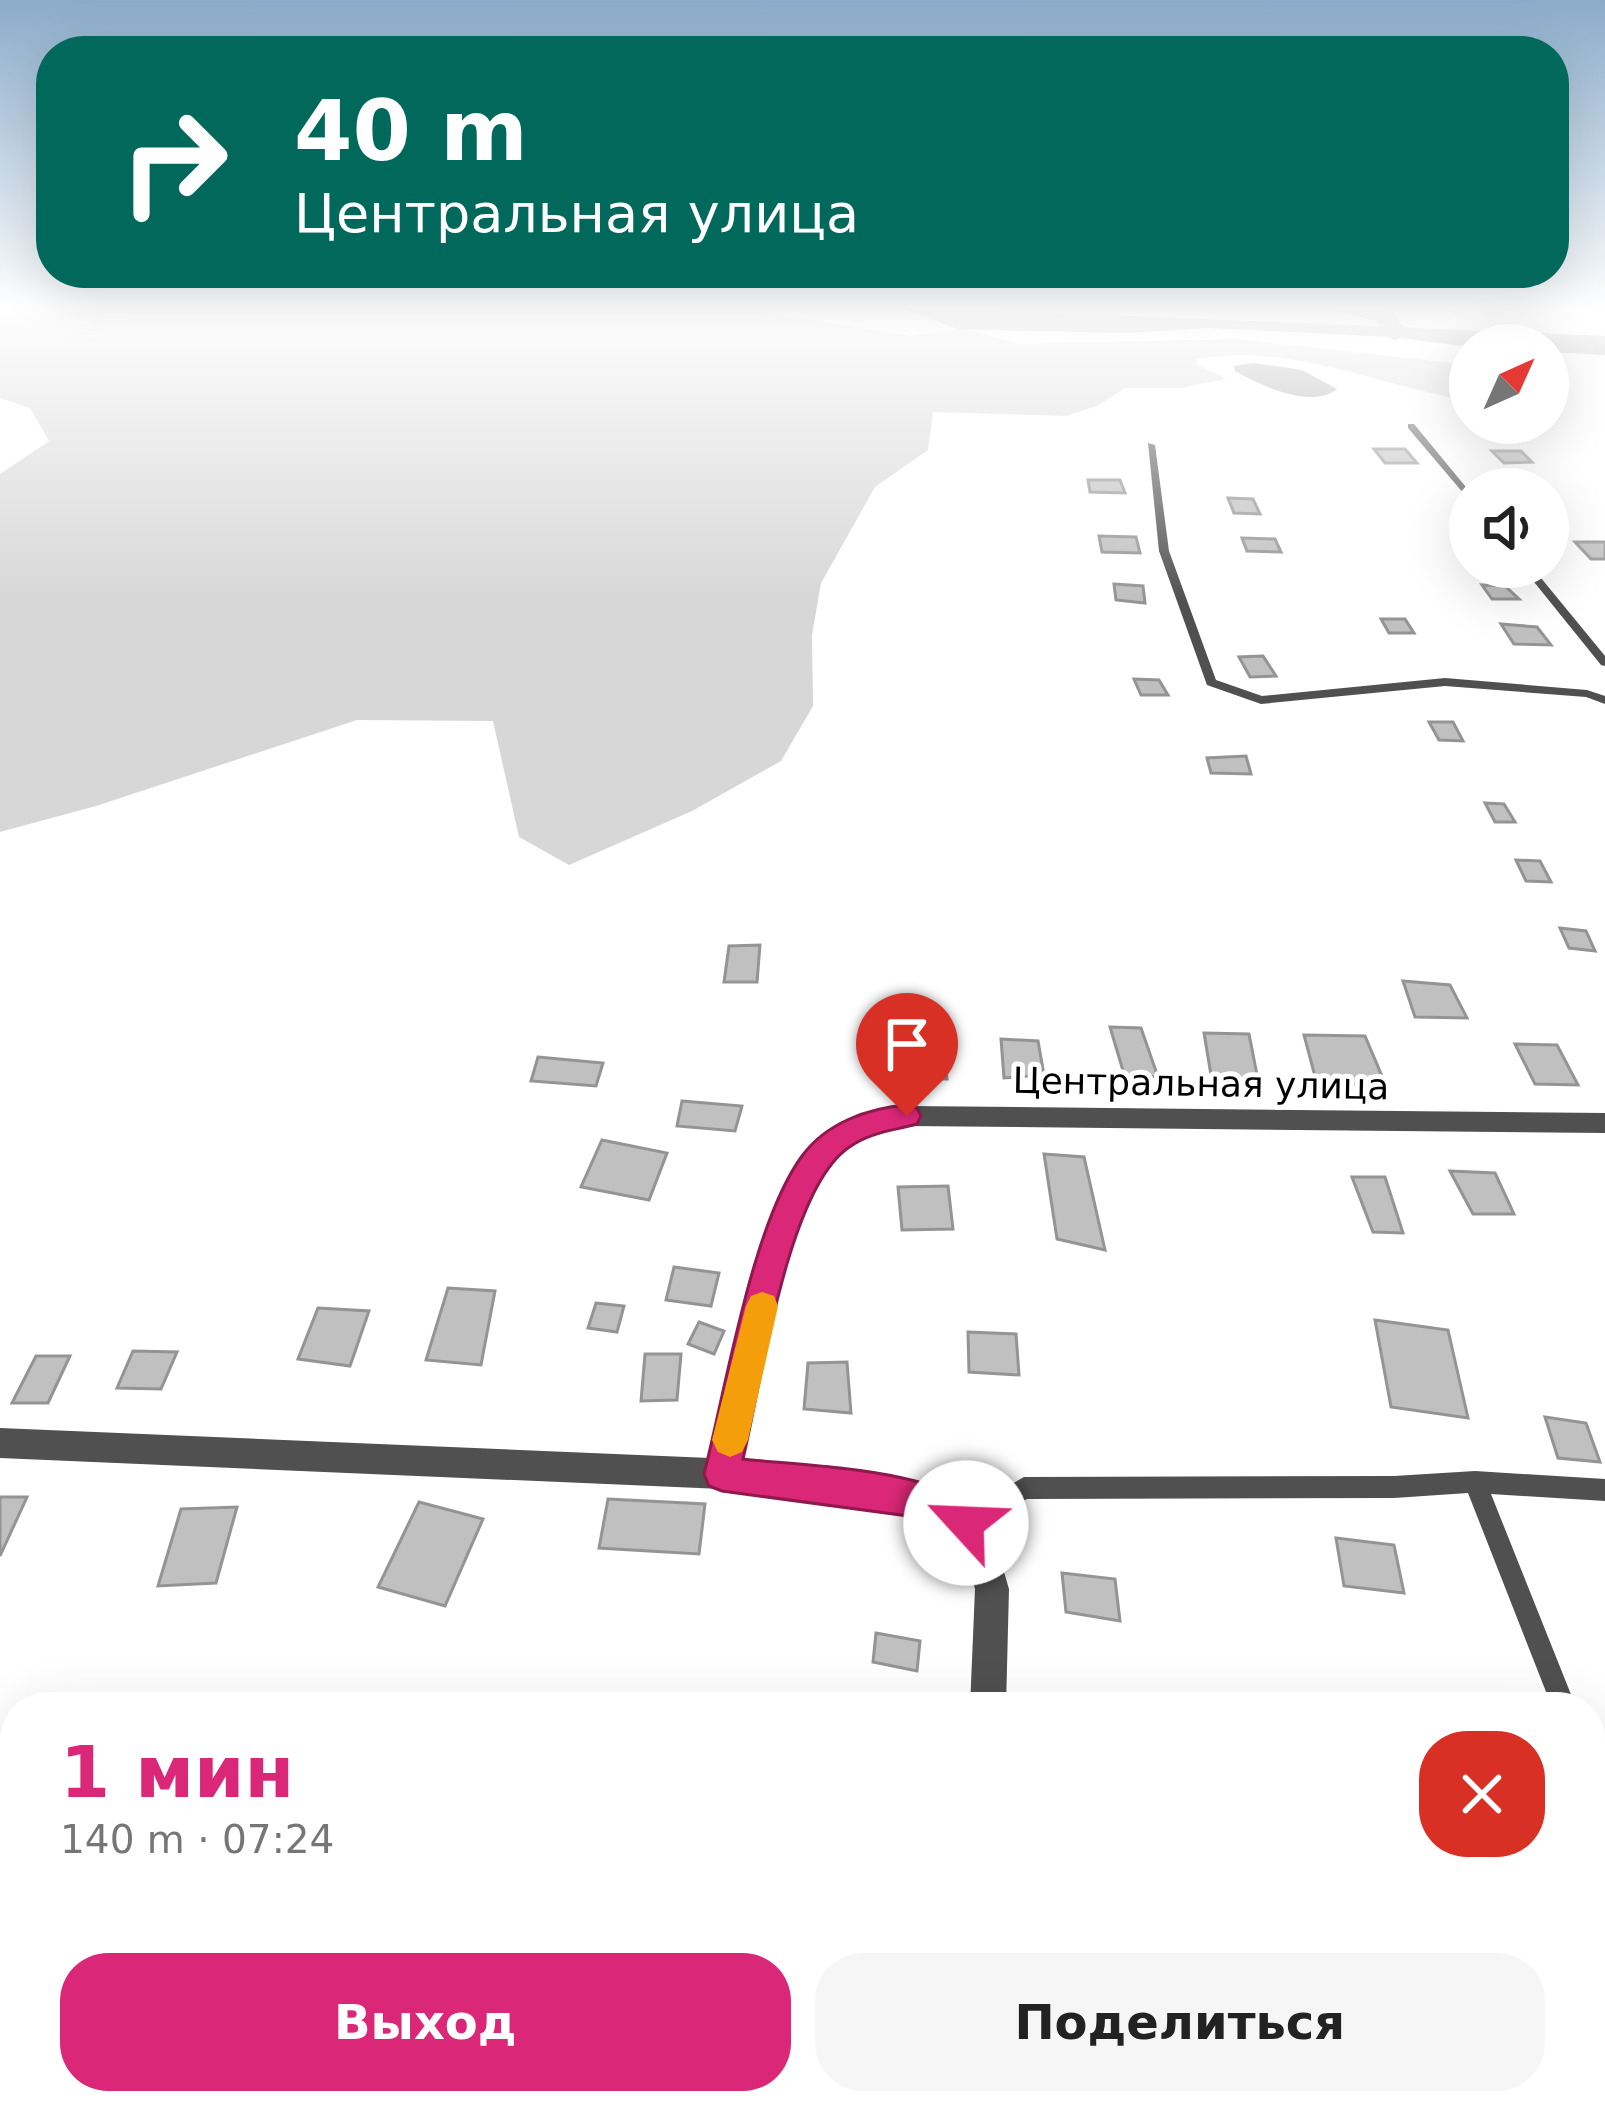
<!DOCTYPE html>
<html lang="ru">
<head>
<meta charset="utf-8">
<style>
	body { margin:0; font-family:"DejaVu Sans",sans-serif; background:#f6f6f6; color:#222; height:100vh; display:flex; flex-direction:column; font-size:45px; white-space:nowrap }
	* { box-sizing:border-box; margin:0 }
	p { font-size:39px; color:#767676 }
	.icon { flex:none; width:66px; height:66px; fill:none; stroke:currentColor; stroke-width:2; stroke-linecap:round; stroke-linejoin:round }
	.map { position:relative; flex:1; overflow:hidden }
	.side { position:absolute; left:0px; top:1692px; width:1605px; height:423px; display:flex; flex-direction:column; background:#fff; border-radius:48px 48px 0 0; box-shadow:0 12px 48px #0002 }
	.side>* { flex:none }
	.guide { position:absolute; left:36px; top:36px; width:1533px; height:252px; border-radius:48px; box-shadow:0 12px 48px #0002; background:#00695c; color:#fff; overflow:hidden }
	.needle { width:78px; rotate:45deg }
	.tools { position:absolute; left:1449px; top:324px; display:grid; gap:24px }
	.tools a { display:grid; place-items:center; width:120px; height:120px; border-radius:50%; background:#fff; box-shadow:0 12px 48px #0002; font-size:60px }
	.pin { position:absolute; display:grid; place-items:center; width:102px; height:102px; color:#fff; margin:-123px -51px; border-radius:50% 50% 50% 0; rotate:-45deg; box-shadow:0 0 12px #0007 }
	.pin .icon { rotate:45deg }
	.me { position:absolute; width:132px; margin:-66px; rotate:295deg; stroke-linejoin:round; filter:drop-shadow(0 0 9px #0008) }
	.turn { display:flex; align-items:center; gap:42px; height:252px; padding:0 60px; font-size:54px }
	.turn .icon { width:156px; height:156px; stroke-width:2.5 }
	.turn b { display:block; font-size:84px; line-height:102px }
	.round { display:grid; place-items:center; flex:none; width:126px; height:126px; border-radius:48px; background:#f6f6f6 }
	.head { display:flex; align-items:center; justify-content:space-between; height:204px; padding:0 60px }
	h1 { font-size:72px; font-weight:800; line-height:90px; color:#db2777 }
	.action { display:flex; gap:24px; margin-top:auto; padding:24px 60px }
	.action a { flex:1; height:138px; border-radius:48px; background:#db2777; color:#fff; font-size:48px; font-weight:800; line-height:138px; text-align:center }
	.action a+a { background:#f6f6f6; color:#222 }
	.map>svg:first-child { display:block }
</style>
</head>
<body>
<div class="map">
<svg width="1605" height="2113" viewBox="0 0 1605 2113">
	<rect width="100%" height="100%" fill="#fff"/>
	<path fill="#d7d7d7" d="M0,306H615L754,311L911,336L967,329L1019,344L1237,339L1470,365V401C1380,386 1289,342 1197,359L1196,364L1226,379L1181,388H1125L1099,405L1067,416L933,412L928,450L875,487L821,583L812,635L813,706L781,761L692,811L569,865L519,837L493,721L357,720L96,806L0,832V474L49,441L30,408L0,398Z"/>
	<g fill="#9e9e9e">
		<path d="M896,306L1605,336V355L1548,352V345L1470,347L1393,337L1208,328L1126,333L957,329Z"/>
		<path d="M1254,363L1302,370L1337,389C1311,410 1260,385 1235,371L1234,366Z"/>
	</g>
	<g fill="none" stroke-linecap="round" stroke-linejoin="round">
		<path fill="#9e9e9e" fill-rule="evenodd" d="M1319,306L1392,311L1408,333L1396,340L1388,338L1376,321Z"/>
	</g>
	<g fill="#c0c0c0" stroke="#949494" stroke-width="3">
		<path d="M1374,449H1405L1417,463H1385Z"/>
		<path d="M1492,451H1521L1532,462L1504,463Z"/>
		<path d="M1088,480H1120L1125,493L1090,492Z"/>
		<path d="M1228,498L1253,499L1260,514L1234,513Z"/>
		<path d="M1099,536L1136,537L1140,553L1102,552Z"/>
		<path d="M1242,538L1275,539L1281,552L1247,551Z"/>
		<path d="M1575,542H1605V559H1591Z"/>
		<path d="M1114,584L1143,586L1145,603L1116,600Z"/>
		<path d="M1482,585L1505,586L1519,599H1492Z"/>
		<path d="M1381,619H1405L1414,633H1389Z"/>
		<path d="M1501,624L1537,627L1551,645L1514,644Z"/>
		<path d="M1263,656L1276,676L1250,677L1239,657Z"/>
		<path d="M1134,679L1159,680L1168,695H1141Z"/>
		<path d="M1429,722H1453L1463,741L1439,740Z"/>
		<path d="M1246,756L1251,774L1211,773L1207,758Z"/>
		<path d="M1485,803L1504,804L1515,822H1495Z"/>
		<path d="M1516,860L1540,861L1551,882L1526,881Z"/>
		<path d="M1560,928L1586,931L1595,951L1569,948Z"/>
		<path d="M760,945L757,982H724L729,946Z"/>
		<path d="M1403,981L1450,985L1467,1018L1415,1017Z"/>
		<path d="M1110,1027L1141,1028L1158,1077L1124,1074Z"/>
		<path d="M1204,1033L1249,1034L1259,1085L1212,1081Z"/>
		<path d="M1304,1035L1365,1036L1387,1088L1316,1080Z"/>
		<path d="M1001,1039L1038,1041L1044,1075L1004,1078Z"/>
		<path d="M1515,1044L1557,1045L1578,1085L1535,1084Z"/>
		<path d="M899,1045L944,1046L947,1079L900,1078Z"/>
		<path d="M538,1057L603,1063L596,1086L531,1081Z"/>
		<path d="M682,1101L742,1106L735,1131L677,1126Z"/>
		<path d="M602,1140L667,1153L649,1200L581,1187Z"/>
		<path d="M1044,1154L1084,1157L1105,1250L1057,1239Z"/>
		<path d="M1450,1171L1495,1173L1514,1214H1473Z"/>
		<path d="M1352,1177H1385L1403,1233L1373,1232Z"/>
		<path d="M948,1186L953,1229L902,1230L898,1187Z"/>
		<path d="M674,1267L719,1273L711,1306L666,1300Z"/>
		<path d="M448,1288L495,1291L481,1365L426,1360Z"/>
		<path d="M596,1303L624,1306L617,1332L588,1328Z"/>
		<path d="M318,1308L369,1311L350,1366L298,1359Z"/>
		<path d="M1375,1320L1448,1330L1468,1418L1391,1407Z"/>
		<path d="M699,1322L724,1331L714,1354L688,1344Z"/>
		<path d="M968,1332L1016,1334L1019,1375L969,1372Z"/>
		<path d="M133,1351L177,1352L161,1389L117,1388Z"/>
		<path d="M645,1354H681L677,1400L641,1401Z"/>
		<path d="M36,1356H70L48,1403H12Z"/>
		<path d="M847,1362L851,1413L804,1409L808,1363Z"/>
		<path d="M1545,1417L1586,1423L1600,1462L1558,1458Z"/>
		<path d="M0,1497H27L0,1556Z"/>
		<path d="M608,1499L705,1504L699,1554L599,1548Z"/>
		<path d="M419,1502L483,1519L445,1606L378,1587Z"/>
		<path d="M237,1507L216,1583L158,1586L181,1509Z"/>
		<path d="M1336,1538L1394,1545L1404,1593L1344,1586Z"/>
		<path d="M1062,1573L1115,1579L1120,1621L1066,1612Z"/>
		<path d="M876,1633L920,1641L917,1671L873,1662Z"/>
	</g>
	<g fill="none" stroke-linecap="round" stroke-linejoin="round">
		<g fill="#505050" fill-rule="evenodd">
			<path d="M1408,424H1414L1470,492V501L1408,428Z"/>
			<path d="M1148,443L1155,445L1169,551L1216,680L1262,696L1445,678L1587,690L1605,696V704L1586,697L1445,686L1261,704L1207,685L1159,551Z"/>
			<path d="M1522,567H1532L1605,656V666L1601,665Z"/>
			<path d="M1475,1471L1605,1479V1501L1491,1494L1576,1707H1552L1468,1493L1394,1498L1027,1499L966,1534L958,1531L955,1523L958,1515L1024,1477L1394,1476Z"/>
			<path d="M1590,1759L1599,1763L1605,1778V1823L1596,1819L1590,1805Z"/>
		</g>
		<g fill="#505050" fill-rule="evenodd">
			<path d="M907,1106L1605,1113V1133L907,1126C878,1129 853,1138 832,1159C776,1218 758,1381 741,1461L929,1484L977,1512L996,1545L1009,1589L1006,1707H970L975,1589L965,1552L955,1534L924,1515L722,1489L0,1458V1428L710,1458C730,1374 754,1194 821,1138C845,1118 877,1110 907,1106Z"/>
			<path d="M967,2100H1009L1010,2113H966Z"/>
		</g>
	</g>
	<linearGradient id="sky" x2="0" y2="1"><stop stop-color="#8aabca"/><stop offset="0.51" stop-color="#fff"/><stop offset="1" stop-color="#fff" stop-opacity="0"/></linearGradient>
	<rect width="1605" height="602" fill="url(#sky)"/>
	<path fill="#db2777" stroke="#8e194d" stroke-width="3" d="M907,1105L917,1108L921,1116L917,1124C892,1131 870,1132 848,1148C787,1191 761,1384 743,1459C798,1466 962,1468 985,1523L979,1536L966,1542L923,1518L722,1491L709,1486L704,1474C726,1388 752,1224 802,1156C826,1123 868,1108 907,1105Z"/>
	<path fill="#f59e0b" d="M762,1292L774,1296L778,1306L748,1440L742,1452L730,1457L718,1452L712,1440L746,1306L751,1296Z"/>
	<g text-anchor="middle" stroke-width="10" stroke-linejoin="round" paint-order="stroke">
		<g font-size="36" fill="#000" stroke="#fff">
			<text transform="translate(1201 1083) rotate(1)" y="13">Центральная улица</text>
		</g>
	</g>
</svg>
<div class="tools">
<a><svg class="needle" viewBox="-14 -14 28 28"><path d="M0-13l5 13h-10z" fill="#e53935"/><path d="M0 13l5-13h-10z" fill="#767676"/></svg></a>
<a><svg class="icon" aria-label="sound" viewBox="0 0 24 24"><path d="M4 9h4l5-4v14l-5-4H4zM17 9q2 3 0 6"/></svg></a>
</div>
<div class="pin" style="left:907px;top:1116px;background:#d93025"><svg class="icon" aria-label="arrive" viewBox="0 0 24 24"><path d="M6 21V4h12l-3 4 3 4H6"/></svg></div>
<svg class="me" style="left:966px;top:1523px" viewBox="-20 -20 40 40"><circle r="19" fill="#fff"/><path d="M0-13L10 11 0 6-10 11z" fill="#db2777"/></svg>
<div class="guide">
<div class="turn"><svg class="icon" aria-label="right" viewBox="0 0 24 24"><path d="M7 20v-9h11M14 6l5 5-5 5"/></svg><div><b>40 m</b>Центральная улица</div></div>
</div>
<section class="side">
<div class="head"><div><h1>1 мин</h1><p>140 m · 07:24</p></div><a class="round" style="background:#d93025;color:#fff"><svg class="icon" aria-label="close" viewBox="0 0 24 24"><path d="M6 6l12 12M18 6L6 18"/></svg></a></div>
<div class="action"><a>Выход</a><a>Поделиться</a></div>
</section>
</div>
</body>
</html>
